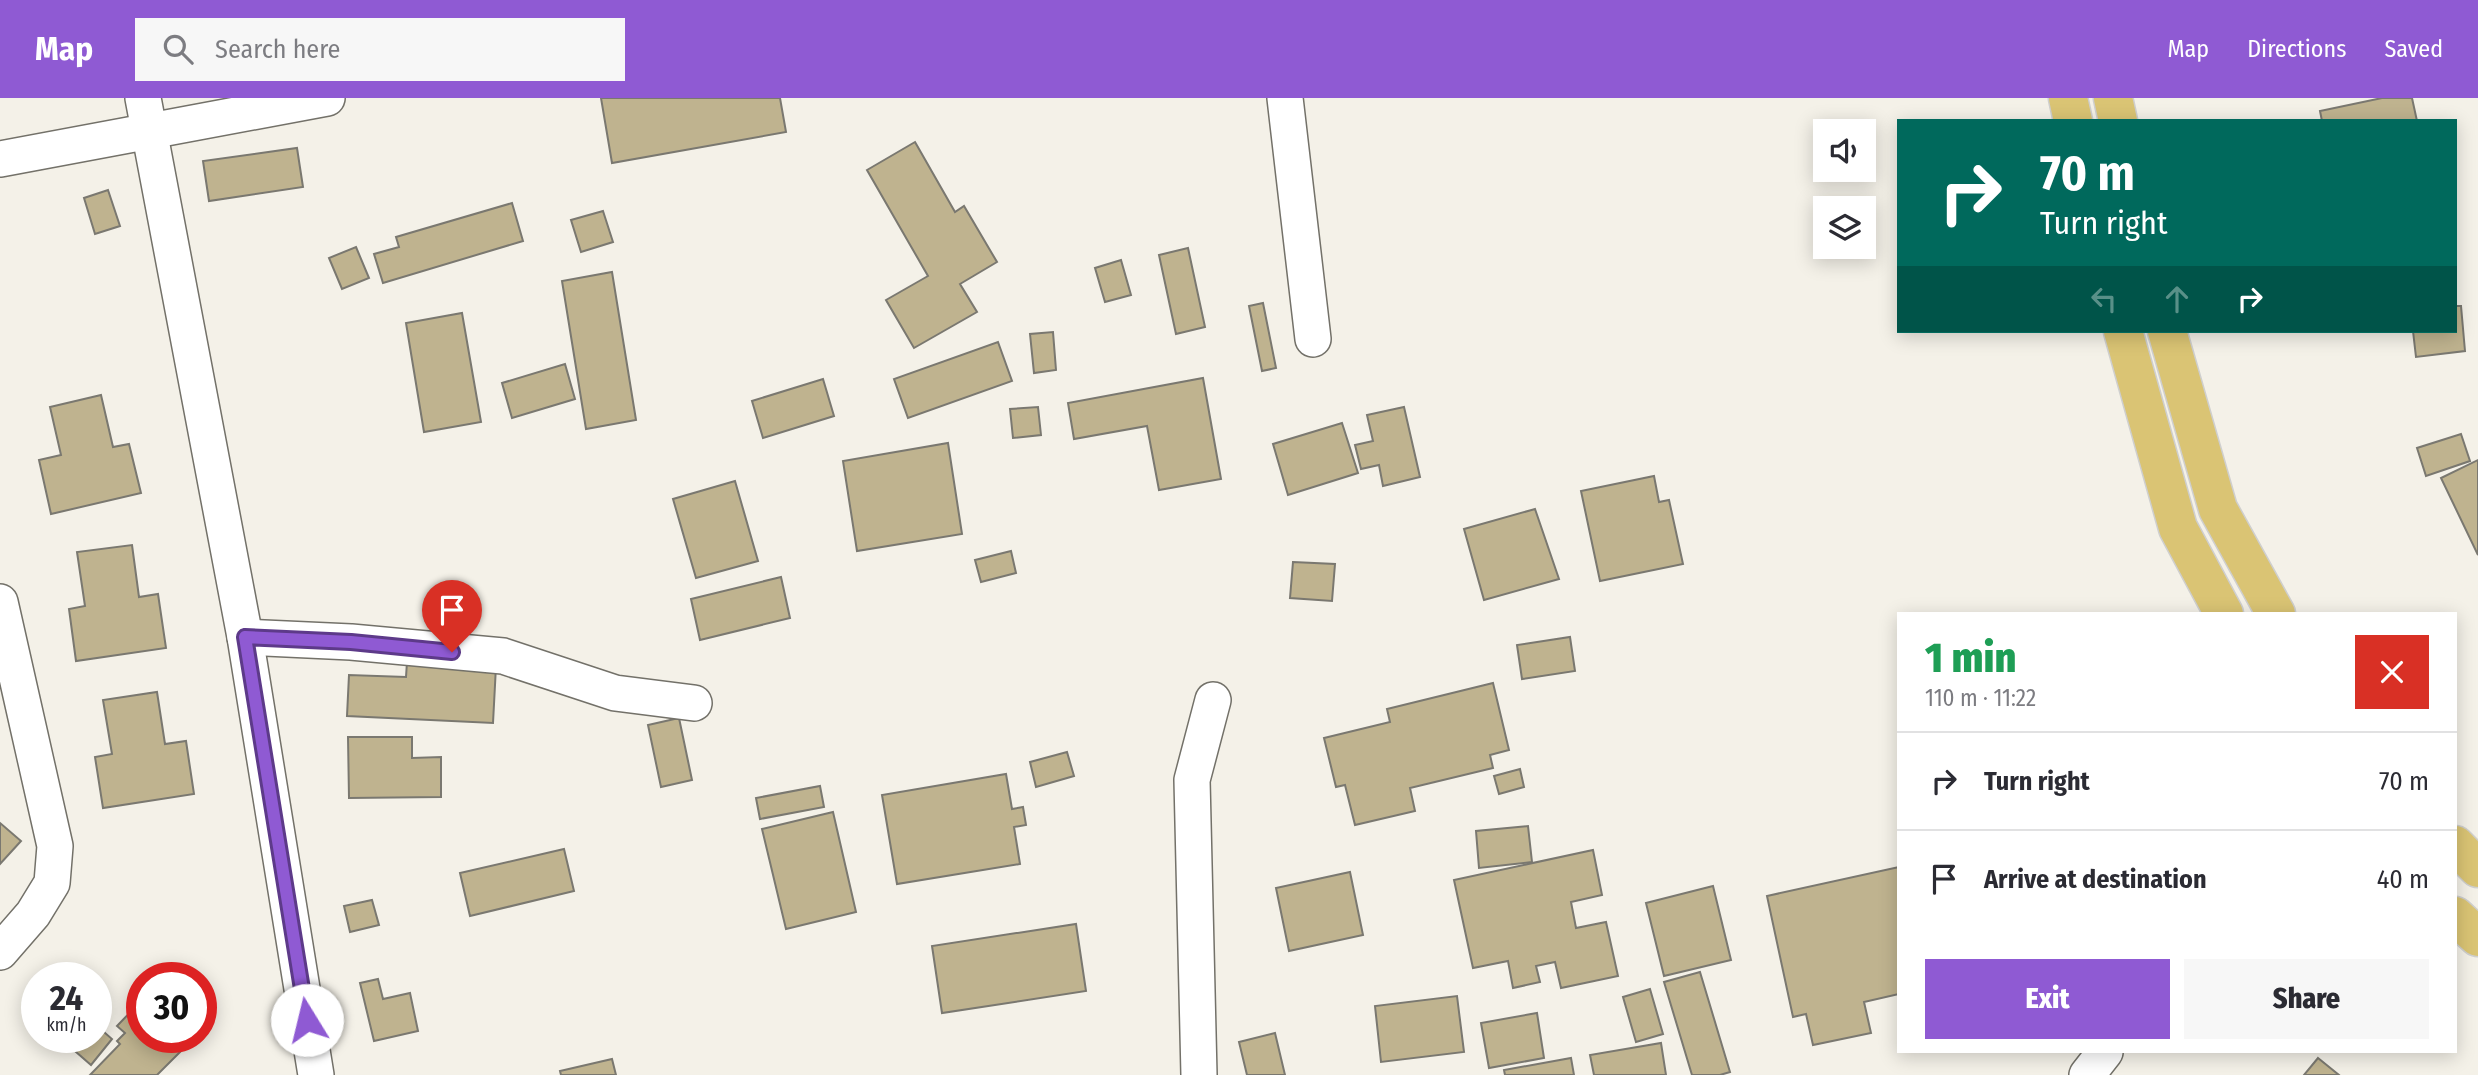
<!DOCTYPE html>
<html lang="en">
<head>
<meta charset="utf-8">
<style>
	body { margin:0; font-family:"Fira Sans Condensed",sans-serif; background:#f7f7f7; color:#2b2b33; height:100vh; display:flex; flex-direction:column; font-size:26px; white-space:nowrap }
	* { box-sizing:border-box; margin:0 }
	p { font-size:23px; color:#7c7c81 }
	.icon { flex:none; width:38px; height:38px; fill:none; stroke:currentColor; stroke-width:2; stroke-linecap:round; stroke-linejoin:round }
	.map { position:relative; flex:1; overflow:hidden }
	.panel { position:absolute; left:1897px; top:514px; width:560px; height:441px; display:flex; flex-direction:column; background:#fff; border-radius:0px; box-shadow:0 4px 18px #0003 }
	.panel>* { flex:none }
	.guide { position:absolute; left:1897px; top:21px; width:560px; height:214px; border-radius:0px; box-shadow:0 4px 18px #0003; background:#00695c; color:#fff; overflow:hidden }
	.buttons { position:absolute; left:1813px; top:21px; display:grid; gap:14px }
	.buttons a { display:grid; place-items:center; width:63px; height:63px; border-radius:0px; background:#fff; box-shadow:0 4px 18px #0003; font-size:35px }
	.speed { position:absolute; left:21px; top:864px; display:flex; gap:14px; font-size:35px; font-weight:700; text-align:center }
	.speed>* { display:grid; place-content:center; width:91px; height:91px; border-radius:50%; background:#fff; box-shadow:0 4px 18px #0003; line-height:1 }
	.speed small { font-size:18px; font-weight:400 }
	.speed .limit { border:10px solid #d22; background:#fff; color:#111 }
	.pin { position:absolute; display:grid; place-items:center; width:60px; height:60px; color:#fff; margin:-72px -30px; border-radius:50% 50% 50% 0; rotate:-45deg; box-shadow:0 0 7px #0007 }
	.pin .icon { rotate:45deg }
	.me { position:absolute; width:77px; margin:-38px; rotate:351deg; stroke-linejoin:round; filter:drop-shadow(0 0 5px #0008) }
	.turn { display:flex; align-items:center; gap:24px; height:147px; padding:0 28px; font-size:32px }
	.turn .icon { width:91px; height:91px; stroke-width:2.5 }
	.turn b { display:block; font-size:49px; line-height:60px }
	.lanes { display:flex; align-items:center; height:66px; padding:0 28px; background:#0003; justify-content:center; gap:35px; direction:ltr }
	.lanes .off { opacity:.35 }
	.round { display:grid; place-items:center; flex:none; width:74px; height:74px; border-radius:0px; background:#f7f7f7 }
	.headline { display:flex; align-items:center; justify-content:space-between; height:119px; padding:0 28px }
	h1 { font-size:42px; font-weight:800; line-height:52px; color:#1e9e55 }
	.button { display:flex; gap:14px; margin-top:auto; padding:14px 28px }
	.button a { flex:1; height:80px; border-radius:0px; background:#8f5ad3; color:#fff; font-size:28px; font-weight:800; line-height:80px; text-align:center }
	.button a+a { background:#f7f7f7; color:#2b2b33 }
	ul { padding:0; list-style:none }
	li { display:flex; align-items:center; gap:21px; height:98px; padding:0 28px; border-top:2px solid #e1e1e2 }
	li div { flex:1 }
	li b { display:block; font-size:26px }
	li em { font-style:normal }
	header { display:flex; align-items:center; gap:42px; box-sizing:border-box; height:98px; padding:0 35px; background:#8f5ad3; color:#fff }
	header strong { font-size:33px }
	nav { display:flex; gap:38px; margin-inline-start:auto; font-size:24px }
	.search { width:490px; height:63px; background:#f7f7f7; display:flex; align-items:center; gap:18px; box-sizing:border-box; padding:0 24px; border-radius:0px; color:#7c7c81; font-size:26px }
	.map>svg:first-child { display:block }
</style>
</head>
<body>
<header>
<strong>Map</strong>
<div class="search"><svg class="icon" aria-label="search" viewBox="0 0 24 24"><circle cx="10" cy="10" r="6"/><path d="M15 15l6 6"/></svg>Search here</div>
<nav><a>Map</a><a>Directions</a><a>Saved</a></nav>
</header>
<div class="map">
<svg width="2478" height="977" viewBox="0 0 2478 977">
	<rect width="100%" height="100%" fill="#f4f1e8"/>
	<g fill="#bfb38f" stroke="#7a7870" stroke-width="2">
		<path d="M601,0H780L786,34L612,65Z"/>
		<path d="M2382,0H2412L2417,23H2322L2320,13Z"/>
		<path d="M915,44L955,114L964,108L997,164L960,186L977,214L914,250L886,202L928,178L867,72Z"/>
		<path d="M297,50L303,89L209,103L203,63Z"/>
		<path d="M108,92L120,128L95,136L84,100Z"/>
		<path d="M512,105L523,143L383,185L374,156L399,149L396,139Z"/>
		<path d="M603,113L613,144L581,154L571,122Z"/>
		<path d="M356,149L369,180L342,191L329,160Z"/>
		<path d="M1188,150L1205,229L1176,236L1159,157Z"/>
		<path d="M1121,162L1131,197L1105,204L1095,170Z"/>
		<path d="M612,174L636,322L586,331L562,183Z"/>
		<path d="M1263,205L1276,270L1262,273L1249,208Z"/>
		<path d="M2455,208H2461L2465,253L2416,259L2413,233H2455Z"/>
		<path d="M462,215L481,324L424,334L406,225Z"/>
		<path d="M1053,234L1056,272L1034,275L1030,236Z"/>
		<path d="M998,244L1012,283L908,320L894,281Z"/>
		<path d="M565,266L575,301L512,320L502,285Z"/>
		<path d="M1203,280L1221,381L1159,392L1147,328L1074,341L1068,305Z"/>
		<path d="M823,281L834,318L763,340L752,303Z"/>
		<path d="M101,297L113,349L129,346L141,395L51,416L39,362L61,357L50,309Z"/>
		<path d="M1038,309L1041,337L1013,340L1010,311Z"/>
		<path d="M1404,309L1420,379L1383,388L1379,367L1361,371L1355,347L1373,343L1367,317Z"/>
		<path d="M1342,325L1358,375L1288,397L1273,346Z"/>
		<path d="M2461,336L2470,363L2426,378L2417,350Z"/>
		<path d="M948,345L962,436L857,453L843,363Z"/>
		<path d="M2478,362V457L2441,380Z"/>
		<path d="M1654,378L1659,404L1669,402L1683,466L1600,483L1581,393Z"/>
		<path d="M735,383L758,463L696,480L673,401Z"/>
		<path d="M1535,411L1559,481L1484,502L1464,431Z"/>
		<path d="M132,447L139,499L158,496L166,550L76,563L69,511L85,508L77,454Z"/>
		<path d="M1011,453L1016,475L981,484L975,462Z"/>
		<path d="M1293,464L1335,466L1332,503L1290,500Z"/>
		<path d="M781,479L790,520L700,542L691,501Z"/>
		<path d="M1570,539L1575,573L1522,581L1517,547Z"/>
		<path d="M407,564L496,568L493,625L347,618L349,577L406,579Z"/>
		<path d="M1493,585L1509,652L1490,657L1493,670L1410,690L1415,713L1355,727L1345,687L1336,689L1324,640L1390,624L1387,611Z"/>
		<path d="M157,594L165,646L186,643L194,696L103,710L95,659L112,656L103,602Z"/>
		<path d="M679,620L692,682L661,689L648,627Z"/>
		<path d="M348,639H412V660L441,659V699L349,700Z"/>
		<path d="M1067,654L1074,678L1036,689L1030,664Z"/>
		<path d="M1520,671L1524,689L1499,696L1494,678Z"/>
		<path d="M1006,676L1012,711L1023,709L1026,727L1014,729L1020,766L897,786L882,697Z"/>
		<path d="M820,688L824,709L760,721L756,700Z"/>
		<path d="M833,714L856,814L786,831L762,731Z"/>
		<path d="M0,725L21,743L0,766Z"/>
		<path d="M1528,728L1532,764L1479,770L1476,733Z"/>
		<path d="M564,751L574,793L470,818L460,775Z"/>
		<path d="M1593,752L1602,797L1571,804L1576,830L1606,824L1618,878L1561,890L1555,864L1536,868L1540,884L1513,890L1508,863L1473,870L1454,782Z"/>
		<path d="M1899,769V896L1864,904L1871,935L1813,947L1806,916L1793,919L1767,798Z"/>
		<path d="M1350,774L1363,837L1289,853L1276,790Z"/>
		<path d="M1713,788L1731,862L1664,878L1646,805Z"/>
		<path d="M372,802L379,827L350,834L344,808Z"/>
		<path d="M1076,826L1086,893L942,915L932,848Z"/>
		<path d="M1700,874L1730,974L1720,977H1692L1664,884Z"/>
		<path d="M378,881L383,901L410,895L418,933L374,943L360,885Z"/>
		<path d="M1650,891L1663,936L1636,944L1623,899Z"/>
		<path d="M1457,898L1464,954L1381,964L1375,908Z"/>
		<path d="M140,904L142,940H177L186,948L157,977H90L120,946L117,943L125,935L117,928Z"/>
		<path d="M1537,915L1544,960L1489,970L1481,925Z"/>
		<path d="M96,927L112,941L91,967L60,940H96Z"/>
		<path d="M1275,935L1285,977H1247L1239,944Z"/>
		<path d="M1661,945L1666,977H1594L1590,957Z"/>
		<path d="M1571,960L1574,977H1505L1504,972Z"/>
		<path d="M2318,960L2339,977H2304Z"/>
		<path d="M612,961L616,977H561L560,973Z"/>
	</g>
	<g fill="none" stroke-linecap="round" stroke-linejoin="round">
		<defs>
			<g id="minor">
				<path d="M143,0L245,539L316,977"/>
				<path d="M1285,0L1313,241"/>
				<path d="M0,61L327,0"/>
				<path d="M0,504L55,748L52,785L33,816L0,854"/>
				<path d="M245,539L351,544L503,558L615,595L694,605"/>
				<path d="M1199,977L1192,682L1213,602"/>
				<path d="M2087,977L2105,954"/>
			</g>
			<g id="major">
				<path d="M2068,0L2073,23"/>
				<path d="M2113,0L2118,23"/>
				<path d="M2123,233L2178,430L2224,516"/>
				<path d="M2167,233L2218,411L2276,516"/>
				<path d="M2455,747L2478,770"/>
				<path d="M2455,818L2478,839"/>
			</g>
		</defs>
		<use href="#minor" stroke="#737169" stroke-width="38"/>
		<use href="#major" stroke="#cfcfce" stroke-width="41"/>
		<use href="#minor" stroke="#fff" stroke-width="35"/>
		<use href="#major" stroke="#dac474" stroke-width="38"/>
	</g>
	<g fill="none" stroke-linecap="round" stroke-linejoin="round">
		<defs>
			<path id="route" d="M307,922L245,539L351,544L452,554"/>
		</defs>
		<use href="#route" stroke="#5d3a89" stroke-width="18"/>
		<use href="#route" stroke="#8f5ad3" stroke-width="12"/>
	</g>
</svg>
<div class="buttons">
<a><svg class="icon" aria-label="sound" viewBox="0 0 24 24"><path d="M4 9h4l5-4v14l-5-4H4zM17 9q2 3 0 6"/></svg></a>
<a><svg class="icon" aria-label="layers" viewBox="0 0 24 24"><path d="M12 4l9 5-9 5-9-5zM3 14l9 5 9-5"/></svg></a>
</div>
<div class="speed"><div>24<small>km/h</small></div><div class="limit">30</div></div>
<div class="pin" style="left:452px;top:554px;background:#d93025"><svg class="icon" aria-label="arrive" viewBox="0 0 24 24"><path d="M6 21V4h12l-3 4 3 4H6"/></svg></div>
<svg class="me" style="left:307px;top:922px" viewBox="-20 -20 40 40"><circle r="19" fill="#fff"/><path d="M0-13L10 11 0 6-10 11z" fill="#8f5ad3"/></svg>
<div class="guide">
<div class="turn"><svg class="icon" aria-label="right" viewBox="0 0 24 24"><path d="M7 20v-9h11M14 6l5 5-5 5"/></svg><div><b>70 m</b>Turn right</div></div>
<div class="lanes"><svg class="icon off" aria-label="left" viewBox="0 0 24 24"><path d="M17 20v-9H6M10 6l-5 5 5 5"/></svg><svg class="icon off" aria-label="ahead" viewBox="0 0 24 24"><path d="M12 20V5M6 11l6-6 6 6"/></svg><svg class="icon" aria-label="right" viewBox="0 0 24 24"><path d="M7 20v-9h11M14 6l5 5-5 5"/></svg></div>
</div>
<section class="panel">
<div class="headline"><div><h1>1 min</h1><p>110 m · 11:22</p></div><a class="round" style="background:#d93025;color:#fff"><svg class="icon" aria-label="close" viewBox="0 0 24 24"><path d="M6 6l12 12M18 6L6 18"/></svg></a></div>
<ul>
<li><svg class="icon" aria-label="right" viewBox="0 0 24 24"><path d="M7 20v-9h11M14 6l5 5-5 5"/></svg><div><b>Turn right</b></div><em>70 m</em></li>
<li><svg class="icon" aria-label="arrive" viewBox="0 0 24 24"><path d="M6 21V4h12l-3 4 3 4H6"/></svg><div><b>Arrive at destination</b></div><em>40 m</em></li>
</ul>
<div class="button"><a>Exit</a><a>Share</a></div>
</section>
</div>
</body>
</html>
